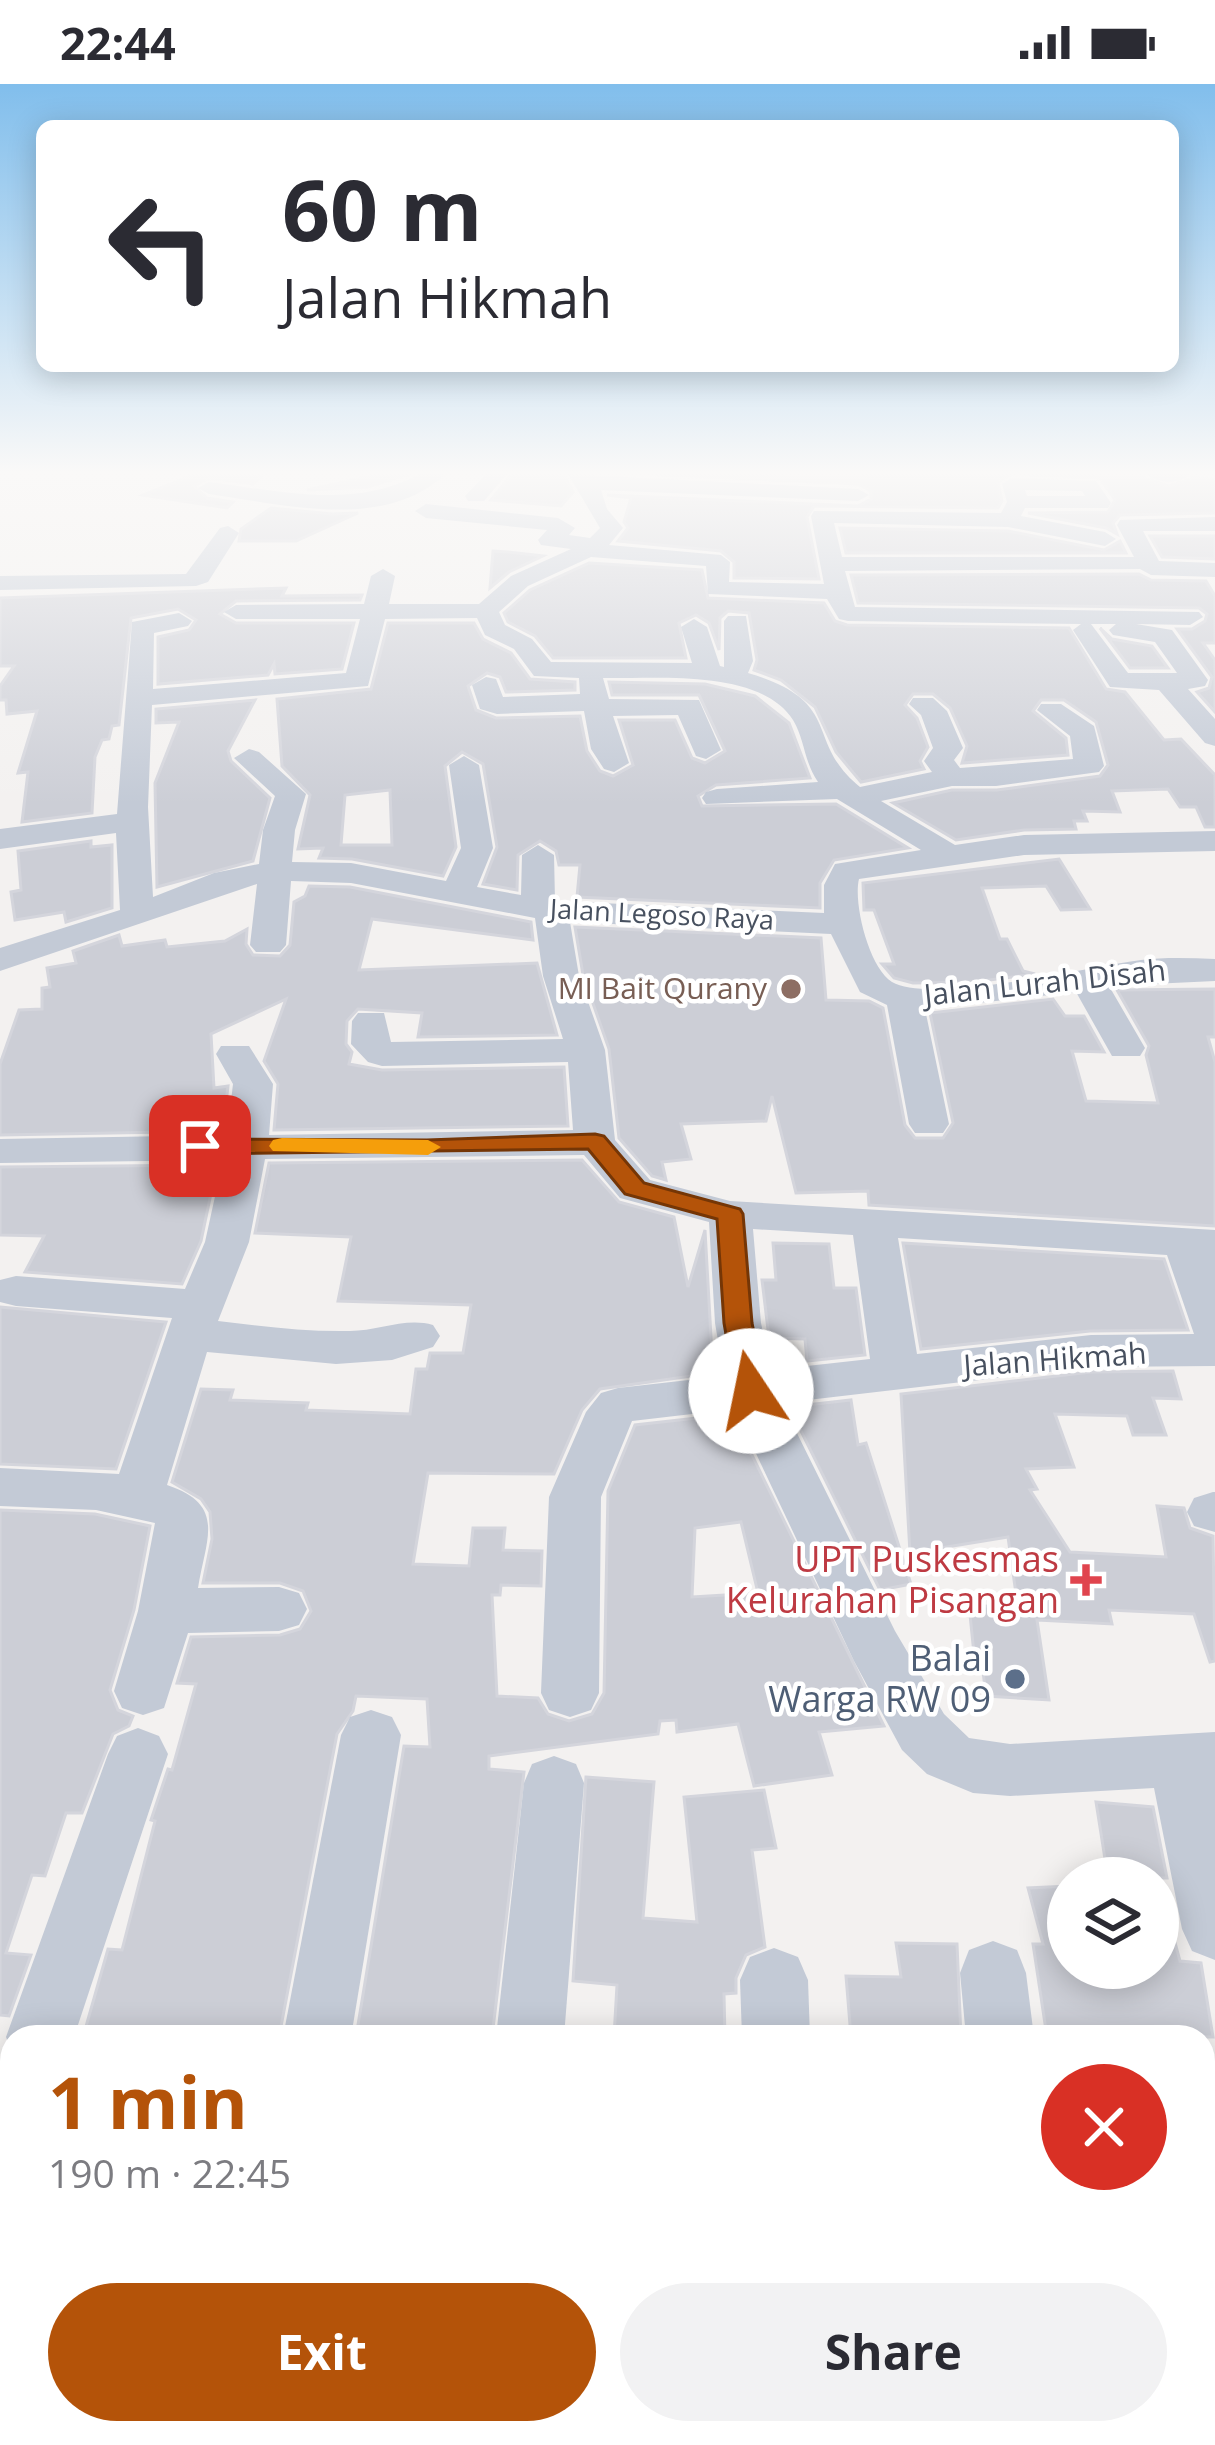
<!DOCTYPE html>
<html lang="en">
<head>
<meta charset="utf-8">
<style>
	body { margin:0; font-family:"Open Sans",sans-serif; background:#f2f2f3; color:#2b2b33; height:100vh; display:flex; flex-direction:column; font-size:45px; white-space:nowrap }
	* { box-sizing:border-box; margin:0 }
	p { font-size:39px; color:#7c7c81 }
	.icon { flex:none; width:66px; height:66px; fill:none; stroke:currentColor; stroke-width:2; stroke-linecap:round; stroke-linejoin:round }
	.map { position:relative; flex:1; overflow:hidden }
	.sheet { position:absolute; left:0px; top:1941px; width:1215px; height:420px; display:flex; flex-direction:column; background:#fff; border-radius:36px 36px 0 0; box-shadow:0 6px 30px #0003 }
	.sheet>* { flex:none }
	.banner { position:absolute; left:36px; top:36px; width:1143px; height:252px; border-radius:18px; box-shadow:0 6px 30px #0003; background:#fff; color:#2b2b33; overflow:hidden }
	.fabs { position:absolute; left:1047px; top:1773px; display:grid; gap:24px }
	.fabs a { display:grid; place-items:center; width:132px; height:132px; border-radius:50%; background:#fff; box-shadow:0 6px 30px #0003; font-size:60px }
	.pin { position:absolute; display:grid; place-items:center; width:102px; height:102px; color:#fff; margin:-51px; border-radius:24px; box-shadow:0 6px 18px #0006 }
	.me { position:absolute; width:132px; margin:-66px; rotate:349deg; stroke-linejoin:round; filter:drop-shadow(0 0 9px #0008) }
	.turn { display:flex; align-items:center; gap:42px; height:252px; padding:0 48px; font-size:54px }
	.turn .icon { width:156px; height:156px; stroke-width:2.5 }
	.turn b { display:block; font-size:84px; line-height:102px }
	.round { display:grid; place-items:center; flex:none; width:126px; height:126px; border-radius:63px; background:#f2f2f3 }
	.headline { display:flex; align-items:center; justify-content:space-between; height:204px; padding:0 48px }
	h1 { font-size:72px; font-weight:700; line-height:90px; color:#b45309 }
	.primary-button { display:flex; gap:24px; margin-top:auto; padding:24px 48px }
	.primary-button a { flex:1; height:138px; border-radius:72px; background:#b45309; color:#fff; font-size:48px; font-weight:700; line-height:138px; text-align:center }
	.primary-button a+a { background:#f2f2f3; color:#2b2b33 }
	.status { display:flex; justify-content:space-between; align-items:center; height:84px; padding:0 60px; background:#fff; direction:ltr }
	.status svg { height:33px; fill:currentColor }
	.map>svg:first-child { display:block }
</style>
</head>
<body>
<div class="status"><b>22:44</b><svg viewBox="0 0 49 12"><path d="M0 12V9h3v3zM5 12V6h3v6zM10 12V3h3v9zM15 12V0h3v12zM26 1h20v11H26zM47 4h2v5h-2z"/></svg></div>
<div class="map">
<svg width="1215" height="2361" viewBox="0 0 1215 2361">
	<rect width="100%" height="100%" fill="#f3f1f0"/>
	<g fill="#ccced6" stroke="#d4d5dc" stroke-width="3" fill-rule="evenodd">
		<path d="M195,390H263L253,400L210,394L194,402L207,414L233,418L227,424L143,411Z"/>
		<path d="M381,390H410L368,403L307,406Z"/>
		<path d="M512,390L565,393L573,408L561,422L491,416Z"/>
		<path d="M647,390L863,394L864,390H1012L998,398L1002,417L998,424L814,422L807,433L819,495L734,494V478L721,467L618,457L628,444L624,438L631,414L607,411L858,422L871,415V407L858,400Z"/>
		<path d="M1014,390L1144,394L1169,402L1193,394L1215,395V429L1120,431L1113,439L1117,450L1106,444L1028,429L1108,428L1115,416L1100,394Z"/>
		<path d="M271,424L332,430L358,429L296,457H239L241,445Z"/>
		<path d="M840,444L1008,447L1104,466L1120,457L1126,469H846Z"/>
		<path d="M1150,452H1215V475L1162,473Z"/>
		<path d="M493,467L508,468L543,472L509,488L490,504Z"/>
		<path d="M589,479L702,486L708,514L824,519L835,537L847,541L1069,544L1106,605L1125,608L1164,656L1181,655L1215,691V743H1205L1196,723H1180L1168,705L1112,707L1120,728L1083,727L1087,737H1074L1076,745L1024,746L956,756L893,719L952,706H997L1100,692L1108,681L1096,638L1064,616H1041L1033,627L1066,654L1068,671L962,679L967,662L950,624L933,610H913L905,621L917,634L928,663L920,677L924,685L861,698L836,668L815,623L781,596L754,586L757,576L749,529L728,527L720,534L719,566L709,539L696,531L679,539L686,574H553L535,552L508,538L504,529L530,506Z"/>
		<path d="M1139,490L1151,496L1206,497L1215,512V559H1203L1215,576V628L1197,608L1209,604L1212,593L1177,545H1192L1205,537L1207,530L1199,524L858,519L851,491Z"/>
		<path d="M286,504L282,512L362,511L360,516L236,517L220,530L236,539H354L342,585L275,590L274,580L268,591L158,600V553L189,546L196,536L178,525L131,534L119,641L112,642L109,655L102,656L95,673L92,729L22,738L28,688L18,689L37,627L7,630L6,616H0V602L14,582H0V514Z"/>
		<path d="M388,539H474L483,555L511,569L530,595L575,598V606L506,608L500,593L487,589L468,602L476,626L496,634L580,632L587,667L600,687L613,692L633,681L619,636H675L692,674L705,679L725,667L699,611H612L609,598L705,600L755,612L789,639L810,694L716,701L698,712L702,722L836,720L908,764L834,776L820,799V824L577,813L580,781H559L556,767L540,757L518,771L517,806L483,800L497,763L483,680L462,668L445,682L456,763L443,792L352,775L319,774L323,764L298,765L310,711L282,682L277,615L371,605ZM390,706L392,761H341L345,711Z"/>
		<path d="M1100,544L1112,555L1152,562L1168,584H1130Z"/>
		<path d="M255,616L228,667L231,677L270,714L253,777L157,803L155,699L179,638L156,639V625Z"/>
		<path d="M91,757V763L112,761V824L66,838L64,828L15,836L11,808L21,806L18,767Z"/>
		<path d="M1059,775L1090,825L1061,826L1046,802L982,804L1000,855H1007L1023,887L1035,890L974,898L913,899L894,894L882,880H894L874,826H864L863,799Z"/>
		<path d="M309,802L350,803L531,838L533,856L372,835L359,886L537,879L557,951L418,953L422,929L358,925L347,937L346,960L352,968L349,980L382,986L564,983L568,1042L274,1046L278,1000L264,977L286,915L211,950L214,1004L228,1002L223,1047L0,1051V980L19,926L42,925V904L50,903L47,884L76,879L73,867L119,851L122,862L165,856L167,863L225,857L247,845L246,860L253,871L280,872L290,861L294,818L305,812Z"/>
		<path d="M575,843L821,854L826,916L869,917L883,924L905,1041L915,1054H943L953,1039L930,929L1053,915L1065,932H1084L1104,968L1072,967L1086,1017L1158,1019L1146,971L1149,962L1117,906L1215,905V953H1208L1215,978V1142L869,1121L868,1107L796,1109L772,1012L766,1037L681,1040L691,1075L662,1078L666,1096L652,1092L619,1054L609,965L583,891Z"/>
		<path d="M582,1076L619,1118L674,1133L688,1203L705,1146L713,1289L600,1305L582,1326L554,1390L428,1389L413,1480L469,1482L473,1444H505L503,1466L542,1467L541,1502L501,1501L500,1511H492L497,1612L538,1614L548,1630L569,1637L592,1630L604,1609L608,1407L635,1341L732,1330L884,1642L819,1648L832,1691L754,1702L738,1640L677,1648L676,1636L660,1637L658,1650L489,1672V1685L524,1688L492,1953H356L404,1662L430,1663L427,1615L356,1612L353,1627L337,1650L279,1953H83L108,1865L122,1866L155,1737L151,1736L168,1685L172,1686L196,1600L177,1599L191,1553L280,1551L300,1545L311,1527L303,1507L280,1499H203L212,1455L210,1428L201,1415L172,1398L201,1305L233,1306L230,1316L308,1319L306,1326L410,1330L416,1285H427L430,1269H463L471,1221L338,1217L351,1153L255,1149L269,1079ZM741,1438L758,1509L692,1513L695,1444Z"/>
		<path d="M217,1081L201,1157L182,1200L25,1188L44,1152L0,1151V1083Z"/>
		<path d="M773,1159L829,1160L834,1204H856L865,1271L807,1277L805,1255L769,1254L762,1196H776Z"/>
		<path d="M903,1159L1164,1175L1188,1246L1090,1247L921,1265Z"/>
		<path d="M0,1223L166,1238L116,1385L0,1380Z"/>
		<path d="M1173,1287L1181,1315L1153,1314L1166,1351H1133L1127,1332L1055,1330L1074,1383L1026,1385L1037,1405L1030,1406L1070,1468L1166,1473L1157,1422L1184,1424L1190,1444L1213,1452L1215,1577L1210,1578L1194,1530L1109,1526L1112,1540L1037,1536L1049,1616L986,1612L981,1571L974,1570L969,1521L1018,1524L1008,1453L910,1469L901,1310L1091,1288Z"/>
		<path d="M851,1316L858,1361L866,1359L911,1500L880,1506L789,1323Z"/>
		<path d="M0,1426L95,1430L150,1442L134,1526L110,1606L118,1626L133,1632L129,1642L113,1650L82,1729H66L45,1792L32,1791L6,1869L31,1871L9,1932L0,1931Z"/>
		<path d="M586,1693L654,1698L643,1834L697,1838L684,1713L764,1706L776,1764L752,1766L765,1863L746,1871L736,1894V1909L724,1910L725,1953H614L617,1901L573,1897Z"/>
		<path d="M1096,1718L1153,1723L1167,1794H1108Z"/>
		<path d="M1068,1802V1884H1158V1827L1166,1826L1180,1877L1201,1879L1213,1953H1047L1033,1860H1043L1028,1804Z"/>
		<path d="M896,1859L957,1860L961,1953H851L846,1892L901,1893Z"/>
	</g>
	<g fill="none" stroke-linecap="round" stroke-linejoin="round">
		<g fill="#c3cad6" fill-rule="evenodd">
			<path d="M420,390H445C385,448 282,420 209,410L198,404L209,398C281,407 353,426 420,390Z"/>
			<path d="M486,390H507L484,417H468L465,412Z"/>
			<path d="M568,390L858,405L869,411L858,417L601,406L607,425L623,444L609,461L721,471L730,478L729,498L824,500L811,432L814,427L1001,429L1007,418L1002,400L1012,394L1096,397L1111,419L1108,424H1025L1021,432L1105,448L1116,455L1105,462L1008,443L834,439L842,473H1134L1117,441L1120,436L1215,433V447H1143L1159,477L1215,479V493L1151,491L1140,485L845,487L855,523L1199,528L1203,533L1190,541L1136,540L1172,546L1208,596L1205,602L1188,605L1215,635V662L1205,659L1159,606L1110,603L1073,546L1081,540L848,537L839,535L827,515L708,510L706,482L591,473L528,502L499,528L505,541L532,555L551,578L692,579L681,543L694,535L707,543L720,582L724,583V537L728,532H746L753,577L748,589C846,618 803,657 860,703L932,688L924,677L933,664L921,631L909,620L913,614H933L947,627L963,664L954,676L960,684L1073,675L1070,652L1037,626L1041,620H1061L1094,642L1104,682L1099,688L996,702H952L881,717L955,761L1024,751L1215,747V767L1024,771L859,795C853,819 869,884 892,898C931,921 1091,882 1141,876C1165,873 1190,874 1215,875V897L1109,902L1145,964L1140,972H1112L1076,908L925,925L949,1040L943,1049H915L909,1040L887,921L860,908L831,850L570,838L579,892L605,966L615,1056L650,1096L730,1117L1215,1146V1282L1091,1283L782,1319L895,1547L944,1630L969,1654L1010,1660L1215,1648V1876L1192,1867L1182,1845L1154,1704L1010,1712L973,1709L927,1690L902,1666L854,1577L735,1325L632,1337L601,1413L599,1609L591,1626L570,1633L549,1626L541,1609L549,1413L586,1328L601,1309L618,1304L724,1292L715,1239L709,1138L620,1114L584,1071L265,1075L249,1158L218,1237C262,1242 306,1248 350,1247C378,1247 406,1233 433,1241L440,1252L433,1263L392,1276L336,1280L207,1268L167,1401C227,1421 206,1454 198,1504L279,1503L299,1509L307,1525L299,1541L279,1547L188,1549L164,1624L143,1631L122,1624L114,1607L138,1527L155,1439L96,1426L0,1422V1384L119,1390L172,1234L16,1222L0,1218V1196L16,1192L185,1205L205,1158L223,1076L0,1079V1055L227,1051L233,1000L216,970L221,962H249L273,1000L269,1051L573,1046L568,978L382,982L368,978L351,960L352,937L358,929H384L391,958L563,955L543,892L535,834L351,799L291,797L286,861L280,868H256L250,861L257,800L0,887V864L120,826L116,749L0,765V745L117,730L132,538L179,529L192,537L188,542L154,549L153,605L346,589L360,535H236L224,528L236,521L364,520L371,492L383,485L395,492L389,520H479L511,492L571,465L541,461L538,456L547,446L426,434L415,427L426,420L558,434L575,444L569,451L590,454L600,444ZM1025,406L1082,407L1085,412H1027ZM477,534L485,551L514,565L534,592L579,594L580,610L503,613L496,595L486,593L472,601L480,625L497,630L584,627L591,665L604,685L614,688L629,679L613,632L678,631L696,672L706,675L721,666L699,616L609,615L603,594C655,595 760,584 793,636C805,656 804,678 818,698L717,705L706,708L702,714L706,720L837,715L921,766L835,780L824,801V829L555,817L554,771L538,761L522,771L521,811L477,803L493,764L479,681L464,672L449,681L461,764L446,797L351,779L292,778L295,746L306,710L259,668L249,665L234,674L275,712L263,746L259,780L214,789L153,813L148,723L152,621L368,602L385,535ZM1091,540H1116L1109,546L1113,551L1155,558L1177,589H1128ZM753,1145L853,1151L870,1275L771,1286L761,1239ZM898,1154L1167,1171L1194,1250L1091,1251L917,1270Z"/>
			<path d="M1147,390H1191C1182,400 1156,400 1147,390Z"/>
			<path d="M228,442L239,449L208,498L196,502L0,506V492L186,490L220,444Z"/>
			<path d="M1213,1408H1215V1448L1194,1442L1187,1428L1194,1414Z"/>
			<path d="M371,1626L392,1633L401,1651L351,1953H283L341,1651L350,1633Z"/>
			<path d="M138,1644L159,1652L168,1670L74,1953H12V1968L6,1953L108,1670L117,1652Z"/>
			<path d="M554,1672L576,1680L584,1699L564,1953H496L524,1699L532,1680Z"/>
			<path d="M993,1857L1017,1866L1026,1889L1034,1953H966L960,1889L969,1866Z"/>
			<path d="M774,1864L798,1873L808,1896L810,1953H742L740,1896L750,1873Z"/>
			<path d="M12,1997V2099L0,2104V2002Z"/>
			<rect x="747" y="2349" width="82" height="12"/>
			<path d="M1001,2349H1083L1084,2361H1002Z"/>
		</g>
	</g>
	<linearGradient id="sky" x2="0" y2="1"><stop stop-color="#81beec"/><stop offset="0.54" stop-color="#faf9f8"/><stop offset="1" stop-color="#faf9f8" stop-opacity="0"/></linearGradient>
	<rect width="1215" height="720" fill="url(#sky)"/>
	<path fill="#b45309" stroke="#753606" stroke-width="3" d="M595,1050L604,1052L644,1099L740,1125L743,1130L752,1239L766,1307L761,1315L751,1318L736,1307L724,1239L717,1135L625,1110L588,1065L200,1070L188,1062L200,1055L427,1056Z"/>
	<path fill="#f59e0b" d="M282,1054L428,1056L441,1063L428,1071L273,1067L269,1062L273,1056Z"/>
	<circle fill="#8d6e63" stroke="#fff" stroke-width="4.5" cx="791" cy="905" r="12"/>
	<path fill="#e0444e" stroke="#fff" stroke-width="4.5" d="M1080 1478h12v12h12v12h-12v12h-12v-12h-12v-12h12z"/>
	<circle fill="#5c6f8a" stroke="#fff" stroke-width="4.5" cx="1015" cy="1595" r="12"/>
	<g text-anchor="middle" stroke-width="9" stroke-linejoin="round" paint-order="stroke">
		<g font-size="27" fill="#47505f" stroke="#fff">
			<text transform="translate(662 831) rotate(3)" y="9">Jalan Legoso Raya</text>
		</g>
		<g font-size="30" fill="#47505f" stroke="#fff">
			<text transform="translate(1045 899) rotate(-6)" y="10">Jalan Lurah Disah</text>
			<text transform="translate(1055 1276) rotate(-4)" y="10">Jalan Hikmah</text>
		</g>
		<g font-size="30" fill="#785e54" stroke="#fff" text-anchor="end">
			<text x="767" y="915">MI Bait Qurany</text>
		</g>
		<g font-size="36" fill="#be3a42" stroke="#fff" text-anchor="end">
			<text x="1059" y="1488">UPT Puskesmas<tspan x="1059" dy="41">Kelurahan Pisangan</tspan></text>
		</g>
		<g font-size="36" fill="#4e5e75" stroke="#fff" text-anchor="end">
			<text x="991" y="1587">Balai<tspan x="991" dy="41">Warga RW 09</tspan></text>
		</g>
	</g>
</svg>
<div class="fabs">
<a><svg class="icon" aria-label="layers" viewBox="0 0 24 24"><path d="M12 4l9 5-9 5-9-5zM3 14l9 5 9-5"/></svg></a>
</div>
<div class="pin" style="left:200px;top:1062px;background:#d93025"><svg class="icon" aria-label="arrive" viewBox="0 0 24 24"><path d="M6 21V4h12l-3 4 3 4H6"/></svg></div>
<svg class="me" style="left:751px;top:1307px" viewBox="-20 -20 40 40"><circle r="19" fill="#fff"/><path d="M0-13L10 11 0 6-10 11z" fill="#b45309"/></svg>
<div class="banner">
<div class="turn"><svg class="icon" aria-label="left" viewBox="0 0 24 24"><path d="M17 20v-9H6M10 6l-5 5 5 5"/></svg><div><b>60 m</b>Jalan Hikmah</div></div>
</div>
<section class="sheet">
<div class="headline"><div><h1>1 min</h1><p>190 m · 22:45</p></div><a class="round" style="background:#d93025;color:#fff"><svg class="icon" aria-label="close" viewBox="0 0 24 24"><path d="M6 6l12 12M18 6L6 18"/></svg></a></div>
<div class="primary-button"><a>Exit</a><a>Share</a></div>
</section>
</div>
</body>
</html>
